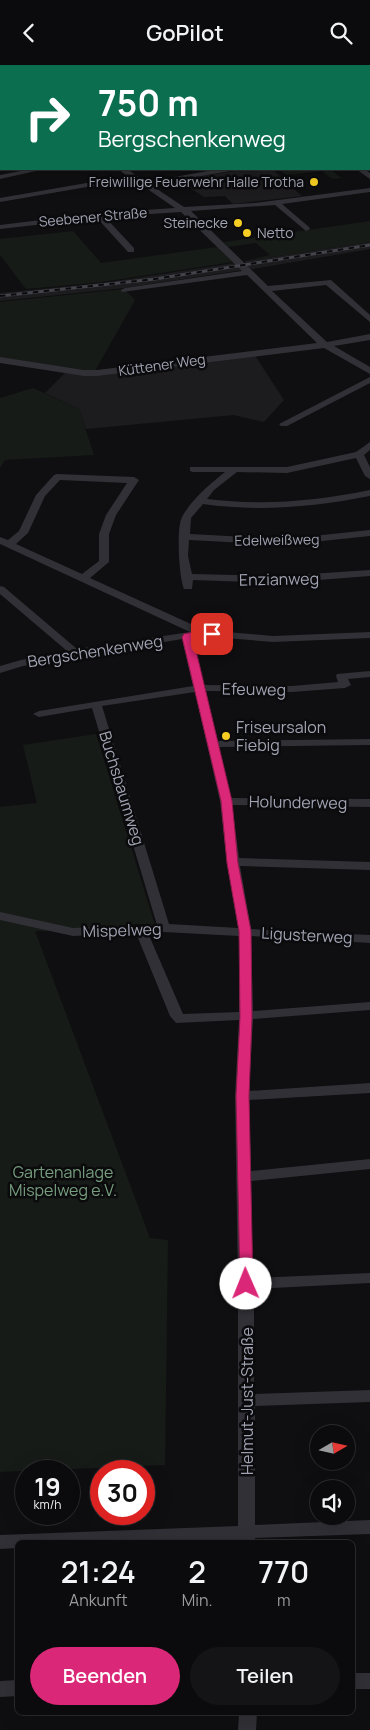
<!DOCTYPE html>
<html lang="de">
<head>
<meta charset="utf-8">
<style>
	body { margin:0; font-family:Manrope,sans-serif; background:#141416; color:#f1f3f6; height:100vh; display:flex; flex-direction:column; font-size:19px; white-space:nowrap }
	* { box-sizing:border-box; margin:0 }
	p { font-size:16px; color:#9a9b9d }
	.icon { flex:none; width:28px; height:28px; fill:none; stroke:currentColor; stroke-width:2; stroke-linecap:round; stroke-linejoin:round }
	.map { position:relative; flex:1; overflow:hidden }
	.side { position:absolute; left:15px; top:1475px; width:340px; height:175px; display:flex; flex-direction:column; background:#0b0b0d; border-radius:8px; box-shadow:0 5px 20px #0002,0 0 0 1px #2b2b2e }
	.side>* { flex:none }
	.banner { position:absolute; left:0px; top:0px; width:370px; height:105px; box-shadow:0 5px 20px #0002,0 0 0 1px #2b2b2e; background:#0b6e4f; color:#fff; overflow:hidden }
	.needle { width:32px; rotate:81deg }
	.tools { position:absolute; left:310px; top:1360px; display:grid; gap:10px }
	.tools a { display:grid; place-items:center; width:45px; height:45px; border-radius:50%; background:#0b0b0d; box-shadow:0 5px 20px #0002,0 0 0 1px #2b2b2e; font-size:25px }
	.speed { position:absolute; left:15px; top:1395px; display:flex; gap:10px; font-size:25px; font-weight:700; text-align:center }
	.speed>* { display:grid; place-content:center; width:65px; height:65px; border-radius:50%; background:#0b0b0d; box-shadow:0 5px 20px #0002,0 0 0 1px #2b2b2e; line-height:1 }
	.speed small { font-size:12px; font-weight:400 }
	.speed .limit { border:8px solid #d22; background:#fff; color:#111 }
	.pin { position:absolute; display:grid; place-items:center; width:42px; height:42px; color:#fff; margin:-21px; border-radius:10px; box-shadow:0 2px 8px #0006 }
	.me { position:absolute; width:55px; margin:-28px; rotate:359deg; stroke-linejoin:round; filter:drop-shadow(0 0 4px #0008) }
	.turn { display:flex; align-items:center; gap:18px; height:105px; padding:0 15px; font-size:22px }
	.turn .icon { width:65px; height:65px; stroke-width:2.5 }
	.turn b { display:block; font-size:35px; line-height:42px }
	.eta { display:flex; justify-content:space-evenly; align-items:center; height:85px; text-align:center }
	.eta b { font-size:30px; font-weight:600; line-height:35px }
	.cta { display:flex; gap:10px; margin-top:auto; padding:10px 15px }
	.cta a { flex:1; height:58px; border-radius:30px; background:#db2777; color:#fff; font-size:20px; font-weight:600; line-height:58px; text-align:center }
	.cta a+a { background:#141416; color:#f1f3f6 }
	header { display:flex; justify-content:space-between; align-items:center; height:65px; padding:0 15px; background:#0b0b0d; font-size:22px; font-weight:600 }
	.map>svg:first-child { display:block }
</style>
</head>
<body>
<header><svg class="icon" aria-label="back" viewBox="0 0 24 24"><path d="M15 5l-7 7 7 7"/></svg>GoPilot<svg class="icon" aria-label="search" viewBox="0 0 24 24"><circle cx="10" cy="10" r="6"/><path d="M15 15l6 6"/></svg></header>
<div class="map">
<svg width="370" height="1665" viewBox="0 0 370 1665">
	<rect width="100%" height="100%" fill="#0f0f11"/>
	<g fill="#1c1b1e">
		<path d="M246,104H272L302,131L233,139L225,131L204,132L178,115Z"/>
		<path d="M370,177V184L253,204L243,203V205L124,223L0,236V228L103,218L234,198L239,200L245,199V196Z"/>
		<path d="M254,289L284,335L264,357L234,350L86,364L79,344L45,328L70,303L95,306Z"/>
	</g>
	<g fill="#161b17">
		<path d="M278,104H330L341,113L332,114L322,106L287,110Z"/>
		<path d="M370,156V177L245,196L270,190L256,178L228,182L224,177Z"/>
		<path d="M73,166L101,198L217,182L233,197L102,217L26,224L0,190V174Z"/>
		<path d="M124,224L135,235L95,306L0,294V237Z"/>
		<path d="M33,323L79,344L94,390L5,395L0,403V333Z"/>
		<path d="M96,669L155,860L138,859L69,866H35L150,1173L168,1175L165,1400L0,1407V742L37,738L23,680Z"/>
	</g>
	<g fill="none" stroke-linecap="round" stroke-linejoin="round">
		<path stroke="#262c34" stroke-width="10" d="M156,1L165,0"/>
		<g fill="#303036" fill-rule="evenodd">
			<path d="M188,0H196V1H189Z"/>
			<path d="M363,0H370V2L363,1Z"/>
			<rect x="0" y="40" width="1" height="5"/>
			<rect x="369" y="59" width="1" height="4"/>
			<rect x="369" y="68" width="1" height="5"/>
			<path d="M31,104H45L0,114V110Z"/>
			<path d="M118,104H127L146,117L219,104H234L230,106L151,120L184,142L255,138L370,123V127L282,139L309,162L310,164L306,166L275,140L191,146L268,221L331,215L370,250V257L326,220L272,226L327,277L370,269V275L334,281L370,302V309L324,283L97,311H84L0,298V292L84,305H97L317,278L247,210L122,227L121,225L125,223L242,206L181,147L105,152L134,183V187H128L97,153L0,164V160L99,148L175,143L133,114L0,137V133L127,111Z"/>
			<path d="M356,104H364L370,108V114Z"/>
			<path d="M370,312V318L287,361H281L279,359Z"/>
			<path d="M370,377V385L364,390L370,402V414L365,411L356,393L287,408L237,407L214,425L207,434C262,441 316,436 370,425V431C314,442 259,447 203,439L191,453L190,469L284,474L370,465V471L284,480L189,475L188,491L192,509L279,511L370,505V511L279,518L193,515L192,524H184C179,512 176,463 182,452C191,435 211,418 225,407H193L190,406V402H287L356,387Z"/>
			<path d="M57,409L134,412L139,415L116,450L109,469V497L90,513L204,565L273,571L370,567V573L273,577L202,571L193,573L204,620L292,621L338,617L336,611L337,609L370,606V612L348,614L351,620L345,623L292,627L206,626L217,676L370,674V680L219,682L231,733L370,734V742L232,740L239,793L370,797V805L240,801L251,864L370,870V878L251,871L253,946L370,937V945L253,954L249,1026L370,1018V1028L249,1035L251,1106L370,1094V1104L251,1116L253,1213L370,1208V1218L254,1224V1329L370,1325V1337L255,1341V1460L370,1455V1469L255,1473L256,1478H238V1474L155,1478H18V1483L0,1484V1470L238,1461V1219L235,1031L239,955L176,958L170,951L136,868L73,871L0,855V847L73,863L157,860L92,643L39,652L33,649L39,646L193,621L182,574L23,601L0,608V601L21,595L67,586L0,529V521L4,522L77,584L190,567L0,479V472L8,475L19,466L36,430L54,410ZM60,415L127,418L106,450L99,469V496L82,509L16,479L28,468L45,431ZM195,627L220,736L227,797L238,863L169,859L102,641ZM164,867L239,871V947L183,949L148,868Z"/>
			<rect x="352" y="1608" width="18" height="16"/>
			<path d="M18,1615V1631L0,1632V1616Z"/>
			<path d="M239,1648H257L256,1665H238Z"/>
		</g>
		<g fill="#4c4d55" fill-rule="evenodd">
			<rect x="369" y="15" width="1" height="4"/>
			<rect x="0" y="80" width="1" height="6"/>
		</g>
		<defs>
			<path id="rail" d="M0,231L155,214L370,180"/>
		</defs>
		<use href="#rail" stroke="#43444b" stroke-width="3"/>
		<use href="#rail" stroke="#0b0a0c" stroke-width="2" stroke-dasharray="5.5" stroke-linecap="butt"/>
	</g>
	<path fill="#db2777" stroke="#8e194d" d="M202,565L212,566L217,569L212,572L193,573L232,736L238,798L251,866L252,952L249,1031L253,1219L251,1223H242L240,1219L236,1031L240,952L239,866L227,798L221,736L182,572L184,569Z"/>
	<g fill="#f5cd23" stroke="#0b0a0c" stroke-width="2">
		<circle cx="314" cy="117" r="5"/>
		<circle cx="238" cy="158" r="5"/>
		<circle cx="247" cy="168" r="5"/>
		<circle cx="226" cy="671" r="5"/>
	</g>
	<g text-anchor="middle" stroke-width="5" stroke-linejoin="round" paint-order="stroke">
		<g font-size="14" fill="#a0a3b2" stroke="#0b0a0c" text-anchor="end">
			<text x="304" y="122">Freiwillige Feuerwehr Halle Trotha</text>
			<text x="228" y="163">Steinecke</text>
			<text x="257" y="173" text-anchor="start">Netto</text>
		</g>
		<g font-size="14" fill="#a0a3b2" stroke="#0b0a0c">
			<text transform="translate(93 152) rotate(-5)" y="5">Seebener Straße</text>
			<text transform="translate(162 300) rotate(-8)" y="5">Küttener Weg</text>
			<text transform="translate(277 475) rotate(-1)" y="5">Edelweißweg</text>
		</g>
		<g font-size="16" fill="#a0a3b2" stroke="#0b0a0c">
			<text transform="translate(279 514) rotate(-1)" y="6">Enzianweg</text>
			<text transform="translate(95 586) rotate(-9)" y="6">Bergschenkenweg</text>
			<text transform="translate(254 624) rotate(1)" y="6">Efeuweg</text>
			<text transform="translate(122 723) rotate(73)" y="6">Buchsbaumweg</text>
			<text transform="translate(298 737) rotate(1)" y="6">Holunderweg</text>
			<text transform="translate(122 865) rotate(-2)" y="6">Mispelweg</text>
			<text transform="translate(307 870) rotate(3)" y="6">Ligusterweg</text>
			<text transform="translate(247 1336) rotate(-90)" y="6">Helmut-Just-Straße</text>
		</g>
		<g font-size="16" fill="#a0a3b2" stroke="#0b0a0c" text-anchor="start">
			<text x="236" y="668">Friseursalon<tspan x="236" dy="18">Fiebig</tspan></text>
		</g>
		<g font-size="16" fill="#769e7e" stroke="#0b0a0c">
			<text x="63" y="1113">Gartenanlage<tspan x="63" dy="18">Mispelweg e.V.</tspan></text>
		</g>
	</g>
</svg>
<div class="tools">
<a><svg class="needle" viewBox="-14 -14 28 28"><path d="M0-13l5 13h-10z" fill="#e53935"/><path d="M0 13l5-13h-10z" fill="#9a9b9d"/></svg></a>
<a><svg class="icon" aria-label="sound" viewBox="0 0 24 24"><path d="M4 9h4l5-4v14l-5-4H4zM17 9q2 3 0 6"/></svg></a>
</div>
<div class="speed"><div>19<small>km/h</small></div><div class="limit">30</div></div>
<div class="pin" style="left:212px;top:569px;background:#d93025"><svg class="icon" aria-label="arrive" viewBox="0 0 24 24"><path d="M6 21V4h12l-3 4 3 4H6"/></svg></div>
<svg class="me" style="left:246px;top:1219px" viewBox="-20 -20 40 40"><circle r="19" fill="#fff"/><path d="M0-13L10 11 0 6-10 11z" fill="#db2777"/></svg>
<div class="banner">
<div class="turn"><svg class="icon" aria-label="right" viewBox="0 0 24 24"><path d="M7 20v-9h11M14 6l5 5-5 5"/></svg><div><b>750 m</b>Bergschenkenweg</div></div>
</div>
<section class="side">
<div class="eta">
<div><b>21:24</b><p>Ankunft</p></div>
<div><b>2</b><p>Min.</p></div>
<div><b>770</b><p>m</p></div>
</div>
<div class="cta"><a>Beenden</a><a>Teilen</a></div>
</section>
</div>
</body>
</html>
